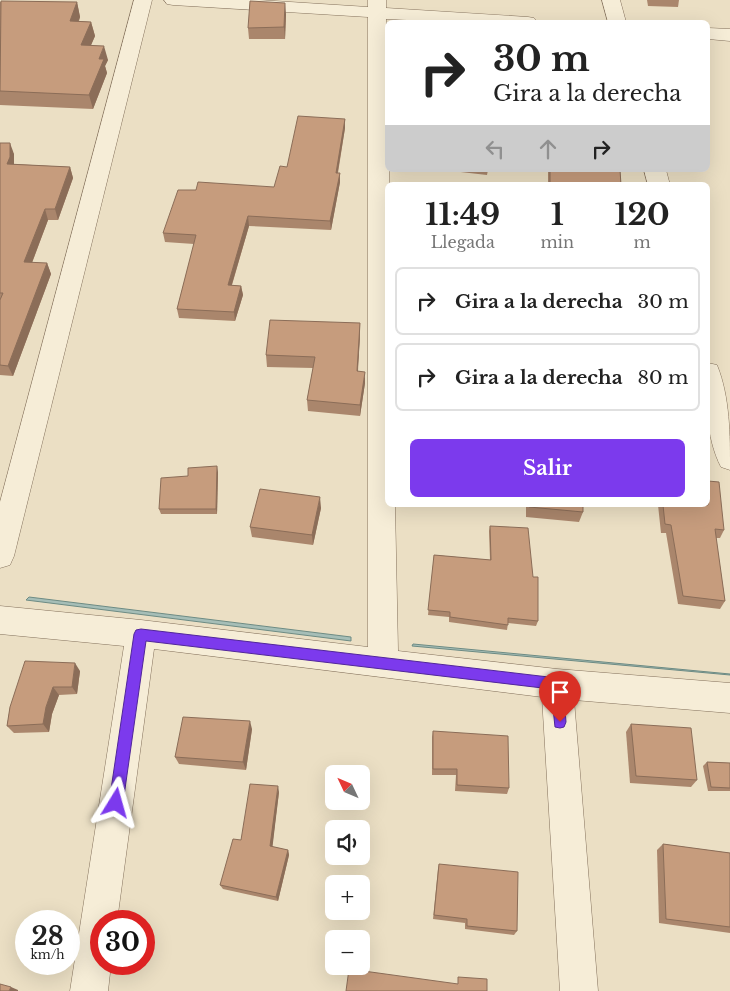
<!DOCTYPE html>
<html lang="es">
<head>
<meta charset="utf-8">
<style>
	body { margin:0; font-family:"Libre Baskerville",serif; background:#f2f2f2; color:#222; height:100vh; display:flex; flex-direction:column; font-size:19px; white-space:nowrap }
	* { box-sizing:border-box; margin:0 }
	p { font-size:16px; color:#767676 }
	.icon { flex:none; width:28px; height:28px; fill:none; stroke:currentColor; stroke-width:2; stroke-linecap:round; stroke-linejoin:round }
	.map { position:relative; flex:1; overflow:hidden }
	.details { position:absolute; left:385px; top:182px; width:325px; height:325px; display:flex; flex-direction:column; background:#fff; border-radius:8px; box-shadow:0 5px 20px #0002 }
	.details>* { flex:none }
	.banner { position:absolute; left:385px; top:20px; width:325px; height:152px; border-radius:8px; box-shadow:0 5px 20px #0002; background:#fff; color:#222; overflow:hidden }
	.needle { width:32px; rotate:314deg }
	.controls { position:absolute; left:325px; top:765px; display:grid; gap:10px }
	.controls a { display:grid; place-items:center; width:45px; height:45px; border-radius:8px; background:#fff; box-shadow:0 5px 20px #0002; font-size:25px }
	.speed { position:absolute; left:15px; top:910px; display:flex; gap:10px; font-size:25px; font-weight:700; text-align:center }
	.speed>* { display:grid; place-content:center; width:65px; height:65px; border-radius:50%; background:#fff; box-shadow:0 5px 20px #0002; line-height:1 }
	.speed small { font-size:12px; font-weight:400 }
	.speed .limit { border:8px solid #d22; background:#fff; color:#111 }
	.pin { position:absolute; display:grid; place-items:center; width:42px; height:42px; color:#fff; margin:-51px -21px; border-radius:50% 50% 50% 0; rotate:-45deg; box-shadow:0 0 5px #0007 }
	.pin .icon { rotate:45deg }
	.me { position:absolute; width:55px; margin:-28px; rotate:8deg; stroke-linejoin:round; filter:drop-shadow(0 0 4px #0008) }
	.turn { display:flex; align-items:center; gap:18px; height:105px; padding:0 25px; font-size:22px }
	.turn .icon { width:65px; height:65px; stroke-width:2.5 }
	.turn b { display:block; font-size:35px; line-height:42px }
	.lanes { display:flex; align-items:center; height:48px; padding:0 25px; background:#0003; justify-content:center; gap:25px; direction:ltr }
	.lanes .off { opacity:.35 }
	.eta { display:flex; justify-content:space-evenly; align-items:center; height:85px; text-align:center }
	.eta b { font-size:30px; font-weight:700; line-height:35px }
	.action { display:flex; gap:10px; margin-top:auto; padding:10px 25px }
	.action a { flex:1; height:58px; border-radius:8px; background:#7c3aed; color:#fff; font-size:20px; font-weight:700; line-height:58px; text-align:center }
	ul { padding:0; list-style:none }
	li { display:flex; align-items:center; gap:15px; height:68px; margin:0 10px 8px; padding:0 15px; border:2px solid #e0e0e0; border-radius:8px }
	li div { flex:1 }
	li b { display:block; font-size:19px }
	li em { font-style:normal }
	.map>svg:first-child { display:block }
</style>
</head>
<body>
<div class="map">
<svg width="730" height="991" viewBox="0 0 730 991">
	<rect width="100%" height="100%" fill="#ebdfc4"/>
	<g fill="#a6beb7" stroke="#6d8b84">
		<path d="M29,597L351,637V641L26,600Z"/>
		<path d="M413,644L730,674V675L412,646Z"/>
	</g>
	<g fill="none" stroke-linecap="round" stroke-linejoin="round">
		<defs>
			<g id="minor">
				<path d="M134,0H152L14,556L10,565L0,568V502Z"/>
				<path d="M164,0H259L368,7V0H386V8L528,17L534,18L537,22H449L386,19L388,170H389V185H388V505H395L398,651L557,669L730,683V713L574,700L598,991H560L542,697L154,649L117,921H101V964H111L108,991H70L124,646L0,634V606L141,620L368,647V17L173,5L167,4Z"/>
				<path d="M602,0H620L626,22H608Z"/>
				<path d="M708,28L730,29V41L708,39Z"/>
				<path d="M644,170H666L670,185H648Z"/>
				<path d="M708,363L717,365C730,397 730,435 730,470L721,467C706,439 704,393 708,363Z"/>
			</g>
		</defs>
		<use href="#minor" stroke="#84715c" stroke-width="1"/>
		<use href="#minor" fill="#f6edd7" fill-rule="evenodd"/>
	</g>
	<g fill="#aa866c">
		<path d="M647,0H679L678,7L648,6Z"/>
		<path d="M0,2H77L80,17L79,21L91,22L95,36L91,45L108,60L105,66L107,73L93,109L0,105Z"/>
		<path d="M286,14L285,39H249L248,28Z"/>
		<path d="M345,119V128L338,173H340V182L331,230L249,226L232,285L241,286L243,295L235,321L179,318L177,309L194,244L165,242L163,233L196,190L274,187L287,167Z"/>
		<path d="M0,143L14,154V164L70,167L73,178L58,220H48L32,263H47L51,274L13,376L0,375Z"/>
		<path d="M443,170H488L487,175Z"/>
		<path d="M548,170H620L621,185H548Z"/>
		<path d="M360,323V335L358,371L365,383L360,416L308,411L307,400L313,368L267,367L266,355Z"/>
		<path d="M218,472L217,514H161L159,509L188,476Z"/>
		<path d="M526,505H583V512L579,522L526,517Z"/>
		<path d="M658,505H708L724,530L720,538H716L725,601L720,609L678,604L666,533H661Z"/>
		<path d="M321,508L313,545L252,537L250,527Z"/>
		<path d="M490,526L538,621L536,626L508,623L507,630L449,622V617L428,615L434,555L490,560L489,531Z"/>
		<path d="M80,671L77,694L59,695L52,714L49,732L14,733L7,726L10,707Z"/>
		<path d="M631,724L697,780L691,787L630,783L626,732Z"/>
		<path d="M252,729L246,770L179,764L175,757Z"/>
		<path d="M433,731L509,788L507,794L455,791L456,775H432V737Z"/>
		<path d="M707,762L730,763V791H708L703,766Z"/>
		<path d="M279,792L272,847L288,850L289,855L278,901L223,889L220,885L241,840Z"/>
		<path d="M663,844L730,853V933L659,923L657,850Z"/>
		<path d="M439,864L517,931L514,935L465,929V923L433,919L438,869Z"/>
	</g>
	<g fill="#8b6d58">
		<path d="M77,2L80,17L73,35L70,21Z"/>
		<path d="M285,3L286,14L285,39L284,27Z"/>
		<path d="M91,22L95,36L85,59L81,45Z"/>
		<path d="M104,46L108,60L105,66L107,73L93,109L89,95L99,59Z"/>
		<path d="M345,119V128L336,182V173Z"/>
		<path d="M10,143L14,154V168L7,164Z"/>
		<path d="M70,167L73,178L58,220L55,209Z"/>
		<path d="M340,173V182L331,230L330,221Z"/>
		<path d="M45,209L48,220L28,273L24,262Z"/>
		<path d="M248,216L249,226L229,294L228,285Z"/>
		<path d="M47,263L51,274L13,376L8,366Z"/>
		<path d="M241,286L243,295L235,321L234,312Z"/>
		<path d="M360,323V335L357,382V371Z"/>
		<path d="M365,372V383L360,416V405Z"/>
		<path d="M217,466L218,472L217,514L216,509Z"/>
		<path d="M320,497L321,508L313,545L312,535Z"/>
		<path d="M75,663L80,671L77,694L72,687Z"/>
		<path d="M53,687L59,695L52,714L49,732L43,724L46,707Z"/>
		<path d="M250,721L252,729L246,770L243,762Z"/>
		<path d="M278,786L279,792L272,851L270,846Z"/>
		<path d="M288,850L289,855L278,901L276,897Z"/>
		<path d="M11,987L18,990V991H9Z"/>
	</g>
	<g fill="#c69c7d" stroke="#8b6d58">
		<path d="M1,1L77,2L70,21L91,22L81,45L104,46L99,59H104L89,95L0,91Z"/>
		<path d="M250,1L285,3L284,27L248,28Z"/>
		<path d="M298,116L345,119L336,173H340L330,221L248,216L228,285L241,286L234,312L177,309L196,235L163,233L178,190H196L198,182L274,187L280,166L287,167Z"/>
		<path d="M0,143H10V157L7,164L70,167L55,209H45L24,262L47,263L8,366L0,365V300L3,293H0Z"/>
		<path d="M550,170H620L621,185H550Z"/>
		<path d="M270,320L360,323L357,371L365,372L360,405L307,400L315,357L266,355Z"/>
		<path d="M217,466L216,509H159L161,478L188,476V468Z"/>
		<path d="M708,481L719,482L724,530L715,529L725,601L683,596L671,525L665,524L663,505H708Z"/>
		<path d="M260,489L320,497L312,535L250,527Z"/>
		<path d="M529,505H583V512L529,507Z"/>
		<path d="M490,526L528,528L533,577H538V621L508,618V625L450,617V612L428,610L434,555L491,560Z"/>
		<path d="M25,661L75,663L72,687H53L46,707L43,724L7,726L10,707Z"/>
		<path d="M183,717L250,721L243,762L175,757Z"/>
		<path d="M631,724L691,728L697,780L636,776Z"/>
		<path d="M433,731L508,736L509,788L457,785V769H433Z"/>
		<path d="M707,762L730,763V788L711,787Z"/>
		<path d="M250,784L278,786L270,846L288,850L276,897L220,885L233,839L241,840Z"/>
		<path d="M663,844L730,853V927L666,919Z"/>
		<path d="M439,864L518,872L517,931L467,926V919L434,915Z"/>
		<path d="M349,969L458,984V977L487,979V991H346Z"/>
		<path d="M0,984L11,987L9,991H0Z"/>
	</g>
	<path fill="#7c3aed" stroke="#51269a" d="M141,629L557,678L561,679L563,684L566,722L564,727L560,728L555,727L551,689L146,641L123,803L121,808L116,810L111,808L109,803L134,634L136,630Z"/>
</svg>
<div class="controls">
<a><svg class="needle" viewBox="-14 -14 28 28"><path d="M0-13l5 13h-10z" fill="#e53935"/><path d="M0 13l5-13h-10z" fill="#767676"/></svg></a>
<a><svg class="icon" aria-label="sound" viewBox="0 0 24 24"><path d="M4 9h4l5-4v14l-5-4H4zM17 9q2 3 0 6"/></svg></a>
<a>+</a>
<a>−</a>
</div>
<div class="speed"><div>28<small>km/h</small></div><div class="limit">30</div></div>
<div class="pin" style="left:560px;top:722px;background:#d93025"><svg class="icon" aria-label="arrive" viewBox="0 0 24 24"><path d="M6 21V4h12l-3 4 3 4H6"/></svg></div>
<svg class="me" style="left:116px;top:803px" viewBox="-20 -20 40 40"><path d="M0-17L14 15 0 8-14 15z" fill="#7c3aed" stroke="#fff" stroke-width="4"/></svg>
<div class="banner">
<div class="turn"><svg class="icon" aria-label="right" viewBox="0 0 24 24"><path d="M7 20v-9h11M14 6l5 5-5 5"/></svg><div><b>30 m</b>Gira a la derecha</div></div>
<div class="lanes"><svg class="icon off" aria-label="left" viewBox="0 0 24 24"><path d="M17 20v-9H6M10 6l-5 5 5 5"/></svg><svg class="icon off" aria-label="ahead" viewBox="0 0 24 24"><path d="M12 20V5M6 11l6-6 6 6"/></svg><svg class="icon" aria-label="right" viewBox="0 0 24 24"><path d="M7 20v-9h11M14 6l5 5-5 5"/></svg></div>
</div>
<section class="details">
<div class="eta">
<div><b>11:49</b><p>Llegada</p></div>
<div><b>1</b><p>min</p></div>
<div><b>120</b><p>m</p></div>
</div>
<ul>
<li><svg class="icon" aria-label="right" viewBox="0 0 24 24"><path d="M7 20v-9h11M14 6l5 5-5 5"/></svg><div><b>Gira a la derecha</b></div><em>30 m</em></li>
<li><svg class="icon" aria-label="right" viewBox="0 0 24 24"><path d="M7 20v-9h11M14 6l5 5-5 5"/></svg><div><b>Gira a la derecha</b></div><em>80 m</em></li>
</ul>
<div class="action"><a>Salir</a></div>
</section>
</div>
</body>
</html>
